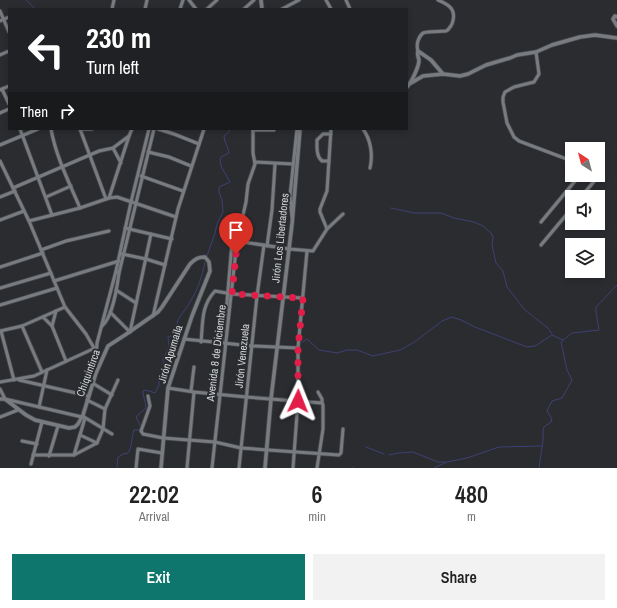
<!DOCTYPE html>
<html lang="en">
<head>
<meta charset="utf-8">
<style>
	body { margin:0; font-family:"Archivo Narrow",sans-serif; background:#f2f2f2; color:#222; height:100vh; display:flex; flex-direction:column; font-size:15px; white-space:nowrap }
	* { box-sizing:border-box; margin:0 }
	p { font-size:13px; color:#767676 }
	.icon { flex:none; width:22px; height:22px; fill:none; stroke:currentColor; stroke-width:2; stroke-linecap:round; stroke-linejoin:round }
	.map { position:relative; height:468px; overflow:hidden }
	.side { display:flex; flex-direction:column; background:#fff; flex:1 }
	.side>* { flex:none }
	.hud { position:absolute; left:8px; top:8px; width:400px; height:122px; border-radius:0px; box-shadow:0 2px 6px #0003; background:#202124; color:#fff; overflow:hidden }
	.needle { width:26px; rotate:324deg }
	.controls { position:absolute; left:565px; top:142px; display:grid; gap:8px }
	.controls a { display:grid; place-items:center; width:40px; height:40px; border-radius:0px; background:#fff; box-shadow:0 2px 6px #0003; font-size:20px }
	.pin { position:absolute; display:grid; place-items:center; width:34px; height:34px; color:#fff; margin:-41px -17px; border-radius:50% 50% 50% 0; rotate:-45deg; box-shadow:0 0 4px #0007 }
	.pin .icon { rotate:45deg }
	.me { position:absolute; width:44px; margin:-22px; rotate:2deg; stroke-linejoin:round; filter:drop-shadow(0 0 3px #0008) }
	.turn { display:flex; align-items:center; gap:14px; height:84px; padding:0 12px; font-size:18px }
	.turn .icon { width:52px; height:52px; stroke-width:2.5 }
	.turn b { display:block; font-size:28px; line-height:34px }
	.then { display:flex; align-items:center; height:38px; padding:0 12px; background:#0003; gap:8px; font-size:15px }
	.eta { display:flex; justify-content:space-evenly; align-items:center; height:68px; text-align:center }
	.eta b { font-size:24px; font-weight:600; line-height:28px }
	.cta { display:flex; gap:8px; margin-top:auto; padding:8px 12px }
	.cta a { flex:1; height:46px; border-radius:0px; background:#0f766e; color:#fff; font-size:16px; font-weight:600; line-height:46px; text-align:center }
	.cta a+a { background:#f2f2f2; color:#222 }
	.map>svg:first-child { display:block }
</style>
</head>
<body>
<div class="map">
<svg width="617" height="468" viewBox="0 0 617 468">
	<rect width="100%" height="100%" fill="#2a2c30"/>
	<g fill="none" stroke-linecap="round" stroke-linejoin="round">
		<g stroke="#3f4074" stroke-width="1">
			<path d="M26,0L35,9"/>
			<path d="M391,208L414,213H441L454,218L474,222L483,226L491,233L493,237L492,245L496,263L503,271L507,287L525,310L548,328L552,334"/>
			<path d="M207,256L215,233L217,224L223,212L222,200L219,192V187L230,182L222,168L220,162L221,157L229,153C228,146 224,142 224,136L229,132L230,129"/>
			<path d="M302,342L307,339L319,350L337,353L347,350H357L373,356L400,350L413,343L442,321L452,317L461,320L475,327L527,347L535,346L552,335L563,340"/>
			<path d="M366,447L384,454"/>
			<path d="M389,455L399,453L413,452L438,462H446"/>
			<path d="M353,467V468"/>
			<path d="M117,468L118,457L123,454L128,453C133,445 131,438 134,430H140L141,427L136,417L146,408C146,402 143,398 143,391L146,390L155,393L159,385V378L164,367L163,359L169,347L168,337L170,336L173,337L178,335C179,330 176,325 178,320C181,314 187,308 190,302C198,289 202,277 205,262"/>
			<path d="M434,468L447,462L467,458L499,447L542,446"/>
			<path d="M539,468L543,441V430L544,427L551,422L552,419L547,411L552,401L562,398L572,380L567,370L561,342L572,333L599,330L596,312V307L617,285"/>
		</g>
		<defs>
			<g id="minor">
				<path d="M189,0L196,9"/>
				<path d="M326,0L331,9"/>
				<path d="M346,0L350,9"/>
				<path d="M112,9L114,0"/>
				<path d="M145,9L147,0"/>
				<path d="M180,9L183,0"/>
				<path d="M207,9L217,0"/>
				<path d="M244,9L254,0"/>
				<path d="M282,9L299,0"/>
				<path d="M0,11L9,32"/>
				<path d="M0,21L9,17"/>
				<path d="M418,51C416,45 418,37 423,33C430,31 438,32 446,31C449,30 450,27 452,24C457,10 450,5 438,0"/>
				<path d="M536,52L539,74L534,82L514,87L505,92L503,97V102L507,123L514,137L519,141L572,161"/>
				<path d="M0,55L9,51"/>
				<path d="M2,89L9,104"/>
				<path d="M0,90L9,86"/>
				<path d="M0,113L9,109"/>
				<path d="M20,129L52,215"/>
				<path d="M51,129C56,157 69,182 80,208"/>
				<path d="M80,129L106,199"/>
				<path d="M80,129H92"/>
				<path d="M158,129L174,134L199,144"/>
				<path d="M363,129C371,140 373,155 370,168"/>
				<path d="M253,130H274"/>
				<path d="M0,145L38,129"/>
				<path d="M113,148L121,163"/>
				<path d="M148,152L169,157L191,166"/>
				<path d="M0,161L29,221L65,307L86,334L94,348"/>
				<path d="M329,161H322C316,156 317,147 317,140L323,134H331"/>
				<path d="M255,162L293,164"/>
				<path d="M141,176L183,191"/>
				<path d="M13,188L99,151L113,148L129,136"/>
				<path d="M0,197L15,191"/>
				<path d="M46,197L71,186"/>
				<path d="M581,197L601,173V170L598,169"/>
				<path d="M109,198L129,136L132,129"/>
				<path d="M292,217L290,196L297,129"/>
				<path d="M0,220L24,211"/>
				<path d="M29,221L80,208L109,198L117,197L176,217"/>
				<path d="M541,222L580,175"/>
				<path d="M125,228L172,239"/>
				<path d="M327,229L320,212V209L327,191L331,129"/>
				<path d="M541,245L572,208"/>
				<path d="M267,246L272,210L275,164"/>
				<path d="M41,250L66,241L109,231"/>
				<path d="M122,254L146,259L165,265"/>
				<path d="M0,267L43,253"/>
				<path d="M119,273L154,129"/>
				<path d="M54,281L119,261"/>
				<path d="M0,288L51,273"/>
				<path d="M116,290L136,303"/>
				<path d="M0,305L57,288"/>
				<path d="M110,312L130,332"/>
				<path d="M153,316L178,209L204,129"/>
				<path d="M43,317L52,326L66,361"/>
				<path d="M22,326L42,372"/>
				<path d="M52,326L56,311"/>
				<path d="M102,326C113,317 117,287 119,273L118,272"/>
				<path d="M0,331L22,326L65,307"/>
				<path d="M1,331L14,380"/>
				<path d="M130,332L151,234"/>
				<path d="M184,339L252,346L298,348"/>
				<path d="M201,342C203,322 201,306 215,291L232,294L303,298"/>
				<path d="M221,344L227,302L232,243L237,241L289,249L313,251L327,229L343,214"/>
				<path d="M19,380L89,396"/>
				<path d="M0,382L34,376L95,348"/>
				<path d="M168,388L194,392L246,397L322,403L323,405V429L317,468"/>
				<path d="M0,389L5,399L82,417"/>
				<path d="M191,391L194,367"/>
				<path d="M318,392L322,399V403"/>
				<path d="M112,395L94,384L91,381L90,376L96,357L97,343L116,271L131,202L149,129"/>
				<path d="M148,396L150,406L141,431L143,434L163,438L215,442L241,448L339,455L341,453L343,429"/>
				<path d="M87,400L105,409"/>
				<path d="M39,407L47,370"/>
				<path d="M0,417L18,410"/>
				<path d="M84,417L112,434"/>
				<path d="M80,435L97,443"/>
				<path d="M22,441L37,444"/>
				<path d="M33,455H74L97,443L103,429L105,409L118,380"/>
				<path d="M74,455L85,418"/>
				<path d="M49,456L58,426"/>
				<path d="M31,464L42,422"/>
				<path d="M136,468L138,449L162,453"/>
				<path d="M187,468L194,392"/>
				<path d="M212,468L237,241L246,202L248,184L255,164L253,153V129"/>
				<path d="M239,468L257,296L264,245"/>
				<path d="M293,468L298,401V348L307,251"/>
			</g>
			<g id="tertiary">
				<path d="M261,0L262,9"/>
				<path d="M617,17L615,16L613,19L617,26"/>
				<path d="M411,83L423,76L443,74"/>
				<path d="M407,87C411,83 419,67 419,60C418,56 417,55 418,51L431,60L443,74L460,76L468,74L486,65L510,58L517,55L536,52L552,45L580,37L595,35L617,38"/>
				<path d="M0,399H5L26,415L35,420L69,428L75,427L78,424L83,415L96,373L108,346L125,335L158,312L162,307L190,264C195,259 198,257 205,257L209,262L210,271L192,316L168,388L161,468"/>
				<path d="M265,468L271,399L292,224L300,129"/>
			</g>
		</defs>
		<use href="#minor" stroke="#484a4d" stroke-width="4.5"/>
		<use href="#tertiary" stroke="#484a4d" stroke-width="5"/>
		<use href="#minor" stroke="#787b7f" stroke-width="3"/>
		<use href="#tertiary" stroke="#787b7f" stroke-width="3.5"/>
	</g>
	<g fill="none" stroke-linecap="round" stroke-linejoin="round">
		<path stroke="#e11d48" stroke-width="7" stroke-dasharray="0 12.6" d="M236,254L232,294L303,298L298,348V401"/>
	</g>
	<g text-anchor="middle" stroke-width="4" stroke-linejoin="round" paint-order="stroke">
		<g font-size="11" fill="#d1d3d5" stroke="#2a2c30">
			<text transform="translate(280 238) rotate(-84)" y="4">Jirón Los Libertadores</text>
			<text transform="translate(216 353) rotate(-83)" y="4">Avenida 8 de Diciembre</text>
			<text transform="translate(170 354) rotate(-73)" y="4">Jirón Apumaila</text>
			<text transform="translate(242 356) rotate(-84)" y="4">Jirón Venezuela</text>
			<text transform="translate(88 373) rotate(-70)" y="4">Chiquintirca</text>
		</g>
	</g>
</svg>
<div class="controls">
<a><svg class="needle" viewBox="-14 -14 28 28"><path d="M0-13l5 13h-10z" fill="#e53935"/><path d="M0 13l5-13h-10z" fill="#767676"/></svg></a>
<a><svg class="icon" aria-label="sound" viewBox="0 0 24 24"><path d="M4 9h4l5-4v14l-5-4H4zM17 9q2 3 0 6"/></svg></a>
<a><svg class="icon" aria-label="layers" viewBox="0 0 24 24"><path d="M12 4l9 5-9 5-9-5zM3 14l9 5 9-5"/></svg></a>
</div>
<div class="pin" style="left:236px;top:254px;background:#d93025"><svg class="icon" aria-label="arrive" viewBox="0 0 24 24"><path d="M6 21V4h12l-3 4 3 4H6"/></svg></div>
<svg class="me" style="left:298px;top:401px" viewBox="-20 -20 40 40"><path d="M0-17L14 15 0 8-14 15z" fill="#e11d48" stroke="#fff" stroke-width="4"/></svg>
<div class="hud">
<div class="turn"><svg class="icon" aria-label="left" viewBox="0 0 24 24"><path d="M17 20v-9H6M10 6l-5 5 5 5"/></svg><div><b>230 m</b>Turn left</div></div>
<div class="then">Then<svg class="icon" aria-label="right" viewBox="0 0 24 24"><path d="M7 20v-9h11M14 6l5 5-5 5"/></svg></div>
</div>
</div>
<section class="side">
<div class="eta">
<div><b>22:02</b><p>Arrival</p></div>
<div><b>6</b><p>min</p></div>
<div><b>480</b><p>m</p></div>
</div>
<div class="cta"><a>Exit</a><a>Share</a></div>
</section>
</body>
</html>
